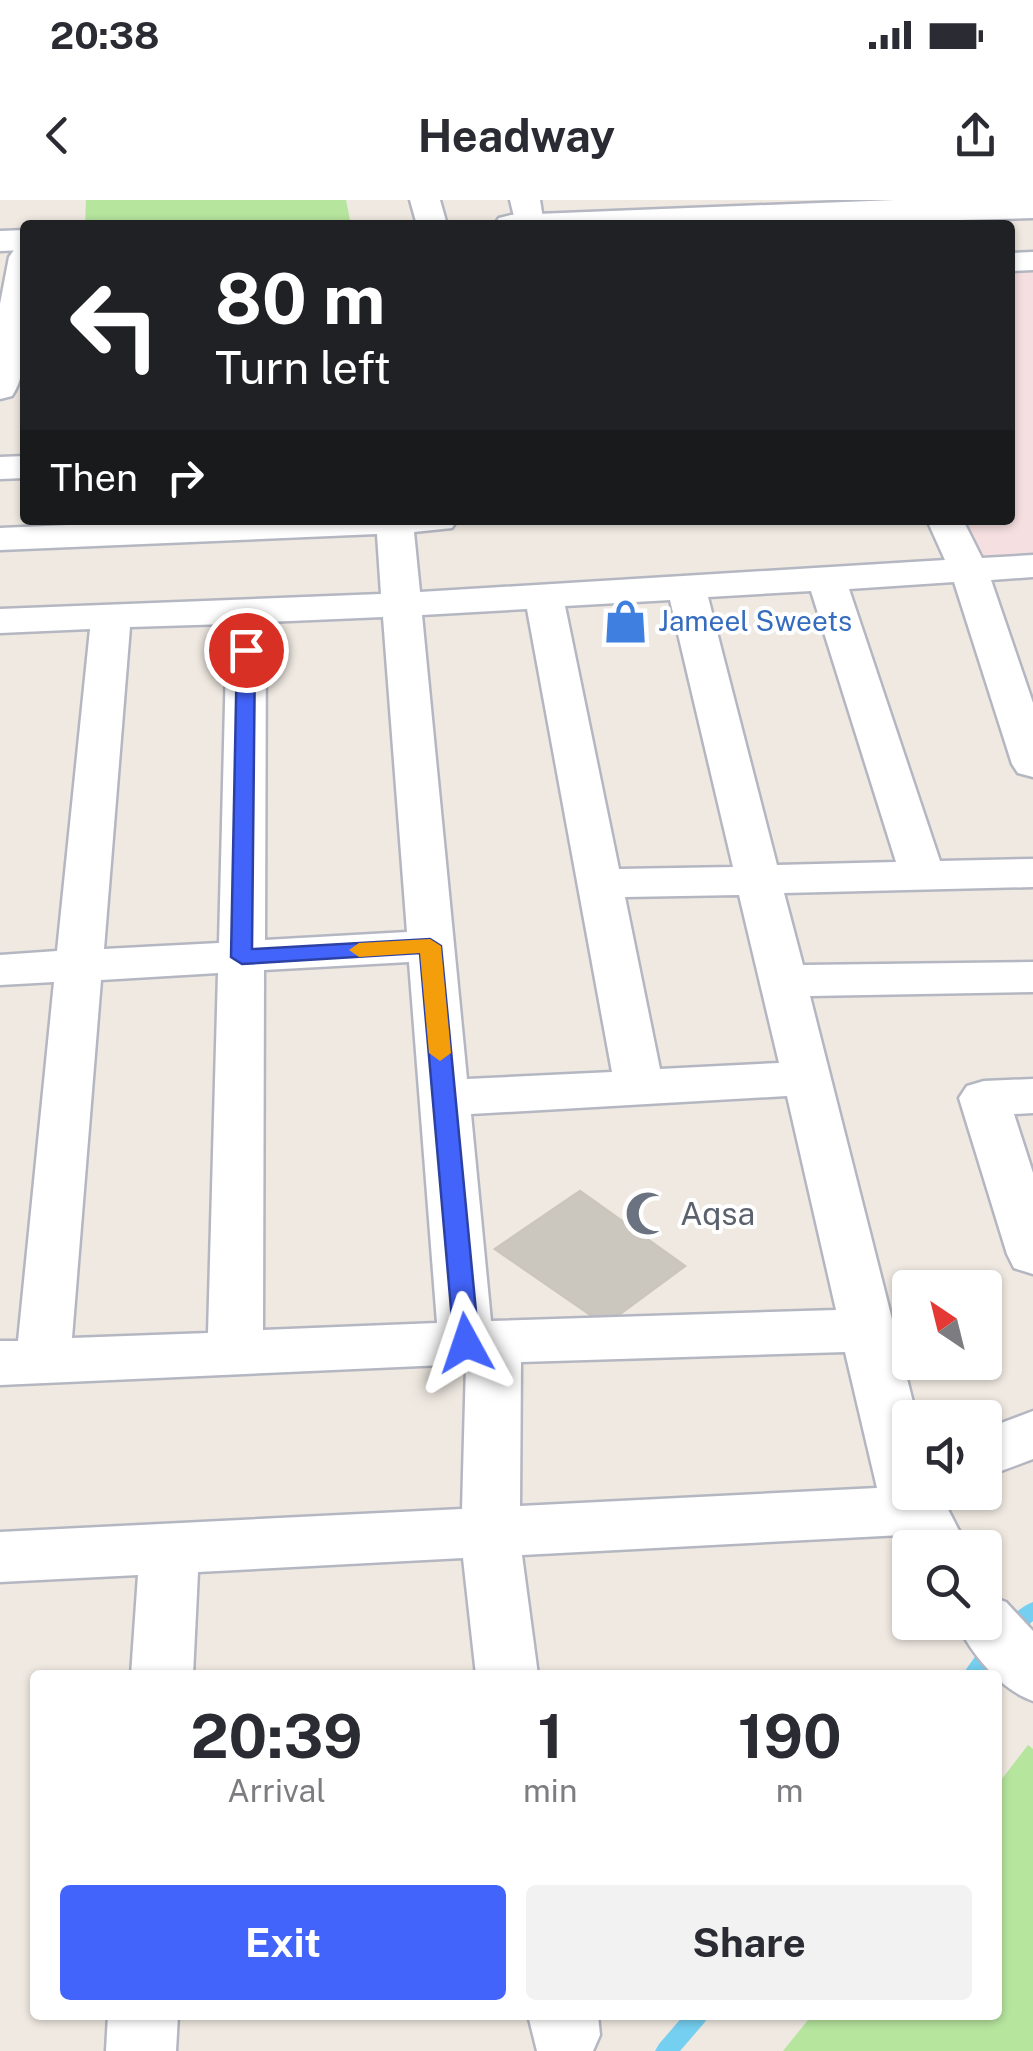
<!DOCTYPE html>
<html lang="en">
<head>
<meta charset="utf-8">
<style>
	body { margin:0; font-family:"Public Sans",sans-serif; background:#f2f2f3; color:#2b2b33; height:100vh; display:flex; flex-direction:column; font-size:38px; white-space:nowrap }
	* { box-sizing:border-box; margin:0 }
	p { font-size:32px; color:#7c7c81 }
	.icon { flex:none; width:55px; height:55px; fill:none; stroke:currentColor; stroke-width:2; stroke-linecap:round; stroke-linejoin:round }
	.map { position:relative; flex:1; overflow:hidden }
	.panel { position:absolute; left:30px; top:1470px; width:972px; height:350px; display:flex; flex-direction:column; background:#fff; border-radius:10px; box-shadow:0 2px 8px #0004 }
	.panel>* { flex:none }
	.hud { position:absolute; left:20px; top:20px; width:995px; height:305px; border-radius:10px; box-shadow:0 2px 8px #0004; background:#202124; color:#fff; overflow:hidden }
	.needle { width:65px; rotate:325deg }
	.buttons { position:absolute; left:892px; top:1070px; display:grid; gap:20px }
	.buttons a { display:grid; place-items:center; width:110px; height:110px; border-radius:10px; background:#fff; box-shadow:0 2px 8px #0004; font-size:50px }
	.pin { position:absolute; display:grid; place-items:center; width:85px; height:85px; color:#fff; margin:-42px; border:5px solid #fff; border-radius:50%; box-shadow:0 2px 10px #0007 }
	.me { position:absolute; width:110px; margin:-55px; rotate:355deg; stroke-linejoin:round; filter:drop-shadow(0 0 8px #0008) }
	.turn { display:flex; align-items:center; gap:35px; height:210px; padding:0 30px; font-size:45px }
	.turn .icon { width:130px; height:130px; stroke-width:2.5 }
	.turn b { display:block; font-size:70px; line-height:85px }
	.then { display:flex; align-items:center; height:95px; padding:0 30px; background:#0003; gap:20px; font-size:38px }
	.eta { display:flex; justify-content:space-evenly; align-items:center; height:170px; text-align:center }
	.eta b { font-size:60px; font-weight:700; line-height:70px }
	.action { display:flex; gap:20px; margin-top:auto; padding:20px 30px }
	.action a { flex:1; height:115px; border-radius:10px; background:#4264fb; color:#fff; font-size:40px; font-weight:700; line-height:115px; text-align:center }
	.action a+a { background:#f2f2f3; color:#2b2b33 }
	.status { display:flex; justify-content:space-between; align-items:center; height:70px; padding:0 50px; background:#fff; direction:ltr }
	.status svg { height:28px; fill:currentColor }
	header { display:flex; justify-content:space-between; align-items:center; height:130px; padding:0 30px; background:#fff; font-size:45px; font-weight:700 }
	.map>svg:first-child { display:block }
</style>
</head>
<body>
<div class="status"><b>20:38</b><svg viewBox="0 0 49 12"><path d="M0 12V9h3v3zM5 12V6h3v6zM10 12V3h3v9zM15 12V0h3v12zM26 1h20v11H26zM47 4h2v5h-2z"/></svg></div>
<header><svg class="icon" aria-label="back" viewBox="0 0 24 24"><path d="M15 5l-7 7 7 7"/></svg>Headway<svg class="icon" aria-label="share" viewBox="0 0 24 24"><path d="M12 15V3M7 8l5-5 5 5M5 13v7h14v-7"/></svg></header>
<div class="map">
<svg width="1033" height="1851" viewBox="0 0 1033 1851">
	<rect width="100%" height="100%" fill="#efe9e1"/>
	<path fill="#f5dfe0" d="M1033,61V366L968,368L945,320H1010V62Z"/>
	<g fill="#b6e59e">
		<path d="M86,0H346L350,20L85,25Z"/>
		<path d="M1028,1545L1033,1549V1851H783L812,1815H998V1584Z"/>
	</g>
	<g fill="none" stroke-linecap="round" stroke-linejoin="round">
		<g fill="#75cff0" fill-rule="evenodd">
			<path d="M1033,1402V1421C1024,1429 1016,1440 1004,1436L1001,1430C1006,1419 1022,1406 1033,1402Z"/>
			<path d="M994,1438L1001,1440L1003,1446L982,1475H962L987,1440Z"/>
			<path d="M684,1815H708L705,1822L680,1851H655L659,1844Z"/>
		</g>
	</g>
	<path fill="#cbc7bf" stroke="#cbc5ba" stroke-width="2.5" d="M580,991L685,1066L605,1125L495,1049Z"/>
	<g fill="none" stroke-linecap="round" stroke-linejoin="round">
		<defs>
			<g id="minor">
				<path d="M410,0H440L447,25H417Z"/>
				<path d="M510,0H540L544,25H516Z"/>
				<path d="M25,48C25,86 34,165 12,196L0,199V104L9,57L14,50Z"/>
				<path d="M1033,52V70L1010,71V53Z"/>
				<path d="M25,256V278L0,279V257Z"/>
				<path d="M182,320H457L452,328L414,332L420,392L945,360L927,320H963L982,358L1033,355V377L991,380L1033,503V577L1018,573L1012,564L954,382L849,389L940,661L1033,659V687L784,693L803,765L1033,762V792L810,796L917,1218H910V1292H939L968,1348L910,1350L902,1335L522,1355L538,1475H476L463,1358L198,1372L193,1475H131L138,1375L0,1382V1332L462,1309L466,1164L0,1185V1141H18L54,782L0,785V755L57,751L90,429L0,433V409L381,394L377,334L0,350V328ZM811,391L896,662L777,665L708,397ZM670,400L733,667L619,669L565,406ZM527,409L612,872L467,879L422,415ZM383,417L407,732L265,740L266,422ZM227,424L219,743L104,749L130,427ZM739,695L779,863L660,869L625,697ZM409,762L437,1123L263,1130L264,770ZM218,773L208,1133L72,1138L101,780ZM787,896L836,1110L491,1121L471,914ZM845,1152L877,1288L520,1306L521,1162Z"/>
				<path d="M1033,879V913L1014,914L1033,973V1074L1014,1068L1007,1054L959,898L967,886L984,881Z"/>
				<path d="M1033,1211V1259L985,1277V1229Z"/>
				<path d="M985,1394L1006,1402L1033,1431V1501C1000,1489 972,1455 956,1422H985Z"/>
				<path d="M108,1815H178L176,1851H106Z"/>
				<path d="M528,1815H598L600,1835L593,1851H537Z"/>
			</g>
			<g id="tertiary">
				<path d="M895,0H1033V18L765,25H494L499,18L511,15Z"/>
				<path d="M25,30V50L0,51V31Z"/>
			</g>
		</defs>
		<use href="#minor" stroke="#b4b7c1" stroke-width="5"/>
		<use href="#tertiary" stroke="#b4b7c1" stroke-width="5"/>
		<use href="#minor" fill="#fff" fill-rule="evenodd"/>
		<use href="#tertiary" fill="#fff" fill-rule="evenodd"/>
	</g>
	<path fill="#4264fb" stroke="#2b41a3" stroke-width="2.5" d="M246,444L255,450L252,749L430,739L441,746L479,1143L475,1150H457L454,1143L420,753L242,764L231,757L237,450Z"/>
	<path fill="#f59e0b" d="M430,739L441,746L451,853L440,861L429,853L420,753L359,757L349,750L359,743Z"/>
	<defs>
		<symbol id="shop-bare" viewBox="-9 -9 18 18"><path d="M-5-2.5h2.3a2.7 3.5 0 0 1 5.4 0H5L5.5 6h-11ZM-1.5-2.5h3a1.5 2.3 0 0 0-3 0Z" fill="#3f7fe0" stroke="#fff" stroke-width="2.5" paint-order="stroke"/></symbol>
		<symbol id="mosque-bare" viewBox="-9 -9 18 18"><path d="M3.5-4.9A6 6 0 1 0 3.5 4.9A5 5 0 1 1 3.5-4.9Z" fill="#6b7280" stroke="#fff" stroke-width="2.5" paint-order="stroke"/></symbol>
	</defs>
	<g fill-rule="evenodd">
		<use href="#shop-bare" x="594" y="390" width="63" height="63"/>
		<use href="#mosque-bare" x="616" y="982" width="63" height="63"/>
	</g>
	<g text-anchor="middle" stroke-width="8" stroke-linejoin="round" paint-order="stroke">
		<g font-size="28" fill="#366cbe" stroke="#fff" text-anchor="start">
			<text x="658" y="431">Jameel Sweets</text>
		</g>
		<g font-size="32" fill="#5b616d" stroke="#fff" text-anchor="start">
			<text x="680" y="1025">Aqsa</text>
		</g>
	</g>
</svg>
<div class="buttons">
<a><svg class="needle" viewBox="-14 -14 28 28"><path d="M0-13l5 13h-10z" fill="#e53935"/><path d="M0 13l5-13h-10z" fill="#7c7c81"/></svg></a>
<a><svg class="icon" aria-label="sound" viewBox="0 0 24 24"><path d="M4 9h4l5-4v14l-5-4H4zM17 9q2 3 0 6"/></svg></a>
<a><svg class="icon" aria-label="search" viewBox="0 0 24 24"><circle cx="10" cy="10" r="6"/><path d="M15 15l6 6"/></svg></a>
</div>
<div class="pin" style="left:246px;top:450px;background:#d93025"><svg class="icon" aria-label="arrive" viewBox="0 0 24 24"><path d="M6 21V4h12l-3 4 3 4H6"/></svg></div>
<svg class="me" style="left:466px;top:1143px" viewBox="-20 -20 40 40"><path d="M0-17L14 15 0 8-14 15z" fill="#4264fb" stroke="#fff" stroke-width="4"/></svg>
<div class="hud">
<div class="turn"><svg class="icon" aria-label="left" viewBox="0 0 24 24"><path d="M17 20v-9H6M10 6l-5 5 5 5"/></svg><div><b>80 m</b>Turn left</div></div>
<div class="then">Then<svg class="icon" aria-label="right" viewBox="0 0 24 24"><path d="M7 20v-9h11M14 6l5 5-5 5"/></svg></div>
</div>
<section class="panel">
<div class="eta">
<div><b>20:39</b><p>Arrival</p></div>
<div><b>1</b><p>min</p></div>
<div><b>190</b><p>m</p></div>
</div>
<div class="action"><a>Exit</a><a>Share</a></div>
</section>
</div>
</body>
</html>
